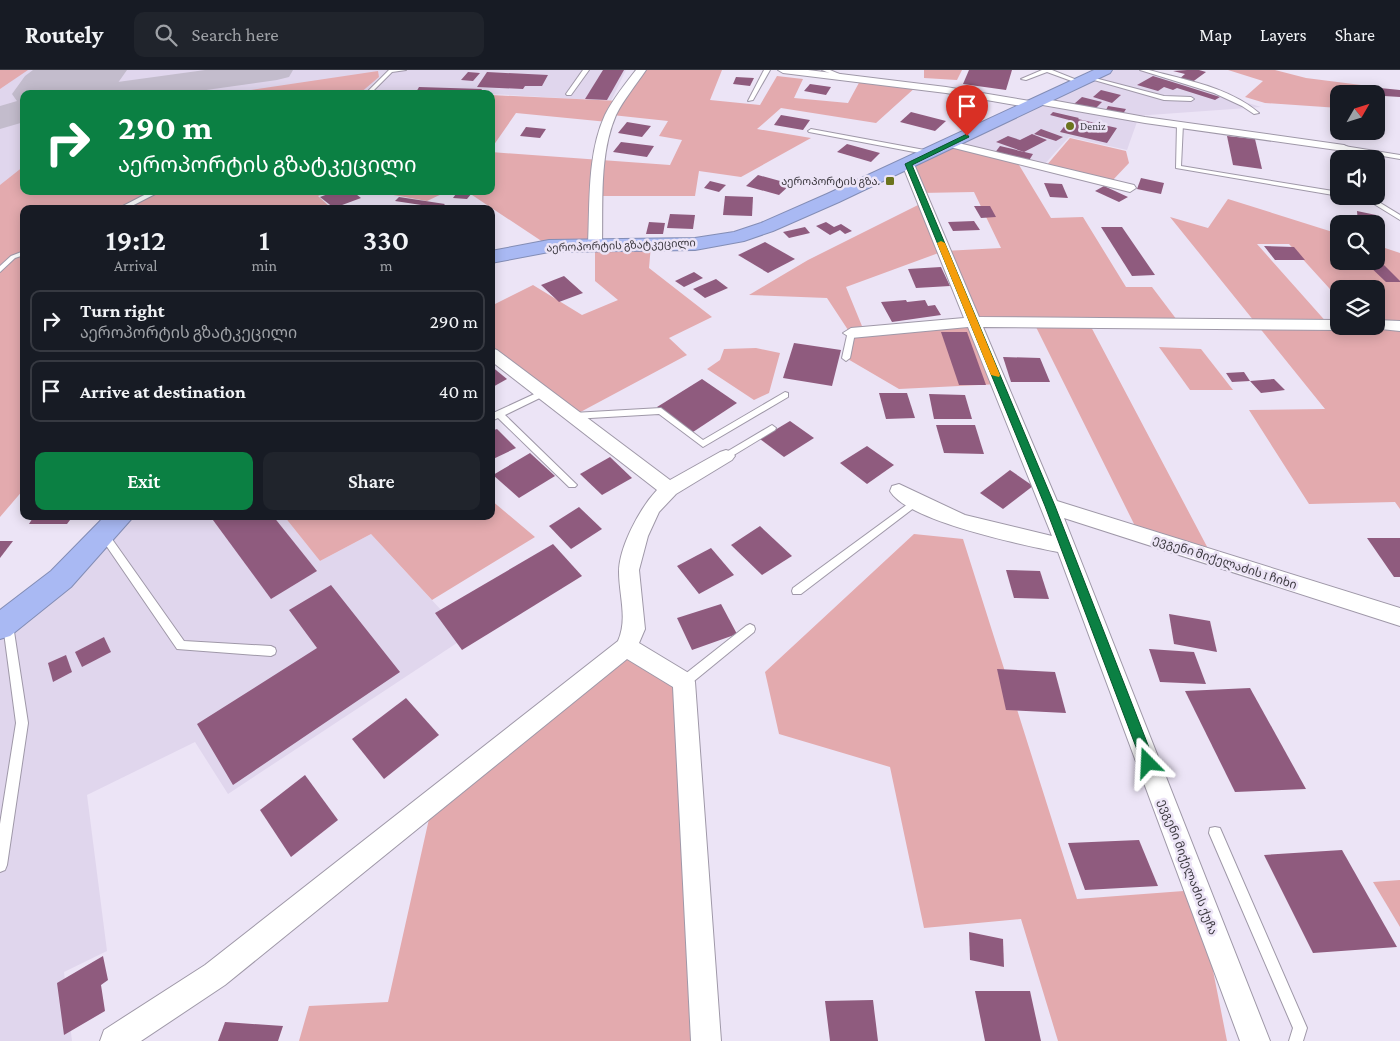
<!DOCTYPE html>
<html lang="en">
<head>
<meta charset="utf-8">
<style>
	body { margin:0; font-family:"Crimson Pro","Noto Sans Georgian",serif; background:#20242c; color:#f1f3f6; height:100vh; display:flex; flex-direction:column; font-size:19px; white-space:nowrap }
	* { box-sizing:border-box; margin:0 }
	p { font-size:16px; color:#9ea1a6 }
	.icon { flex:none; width:28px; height:28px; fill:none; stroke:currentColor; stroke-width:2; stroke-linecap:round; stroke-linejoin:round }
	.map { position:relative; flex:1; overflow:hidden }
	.side { position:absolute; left:20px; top:135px; width:475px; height:315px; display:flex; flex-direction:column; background:#171b24; border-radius:10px; box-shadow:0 2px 12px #0003 }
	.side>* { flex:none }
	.guide { position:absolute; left:20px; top:20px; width:475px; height:105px; border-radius:10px; box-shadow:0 2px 12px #0003; background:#0b8043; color:#fff; overflow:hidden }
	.needle { width:32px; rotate:51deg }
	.tools { position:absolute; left:1330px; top:15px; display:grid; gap:10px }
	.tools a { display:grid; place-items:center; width:55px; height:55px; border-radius:10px; background:#171b24; box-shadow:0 2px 12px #0003; font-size:25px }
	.pin { position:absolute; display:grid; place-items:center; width:42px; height:42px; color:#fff; margin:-51px -21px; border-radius:50% 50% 50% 0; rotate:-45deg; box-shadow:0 0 5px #0007 }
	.pin .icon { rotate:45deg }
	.me { position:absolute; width:55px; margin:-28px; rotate:339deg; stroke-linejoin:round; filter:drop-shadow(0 0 4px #0008) }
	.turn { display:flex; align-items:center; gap:18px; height:105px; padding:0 15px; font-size:22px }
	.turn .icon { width:65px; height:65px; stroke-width:2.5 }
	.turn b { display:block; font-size:35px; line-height:42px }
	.eta { display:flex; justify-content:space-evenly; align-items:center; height:85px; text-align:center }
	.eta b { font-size:30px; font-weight:600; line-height:35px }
	.cta { display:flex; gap:10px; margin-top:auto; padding:10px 15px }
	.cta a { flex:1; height:58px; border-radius:10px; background:#0b8043; color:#fff; font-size:20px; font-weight:600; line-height:58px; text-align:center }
	.cta a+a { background:#20242c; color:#f1f3f6 }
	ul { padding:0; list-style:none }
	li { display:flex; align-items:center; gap:15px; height:62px; margin:0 10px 8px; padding:0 5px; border:2px solid #363941; border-radius:10px }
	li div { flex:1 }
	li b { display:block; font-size:19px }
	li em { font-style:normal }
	header { display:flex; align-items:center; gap:30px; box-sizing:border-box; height:70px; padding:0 25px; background:#171b24; border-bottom:1px solid #363941 }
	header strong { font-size:24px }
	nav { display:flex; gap:28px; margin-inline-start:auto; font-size:18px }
	.search { width:350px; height:45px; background:#20242c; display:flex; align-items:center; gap:12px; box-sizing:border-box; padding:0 18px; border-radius:10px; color:#9ea1a6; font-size:19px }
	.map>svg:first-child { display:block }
</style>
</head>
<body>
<header>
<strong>Routely</strong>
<div class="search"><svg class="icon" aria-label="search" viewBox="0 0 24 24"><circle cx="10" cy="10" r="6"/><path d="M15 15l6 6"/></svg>Search here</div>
<nav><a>Map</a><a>Layers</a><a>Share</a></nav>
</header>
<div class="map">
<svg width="1400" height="971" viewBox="0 0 1400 971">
	<rect width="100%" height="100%" fill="#ece4f6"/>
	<g fill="#e0d6ed">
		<path d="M0,0H626L611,31L491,24H24V139L0,217Z"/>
		<path d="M1107,0H1140L1261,37L1135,46L1044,31Z"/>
		<path d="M1042,33L1138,49L1127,80L1069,67L1043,96L954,74Z"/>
		<path d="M121,446H284L320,491L371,464L466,567L228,724L195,672L87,725L107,881L64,902L72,971H0V557Z"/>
	</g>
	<g fill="#e3aaae" fill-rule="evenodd">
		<path d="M0,0H28L0,19Z"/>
		<path d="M641,0H722L710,30L760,35L777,6L803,9L794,28L848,33L861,9L917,16L876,53L781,38L757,59L811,68L741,107L699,101L695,126H597L595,175H651L649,198L712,247L669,268L687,285L573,346L491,283V236L533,215L582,245L618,230L595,211V175L549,176L466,121H491V82L670,95L682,70L659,66L668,51L612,45L608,52L516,43L491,79V25L619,31Z"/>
		<path d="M924,0H962L957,10L924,8Z"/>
		<path d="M1228,0H1275L1306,8L1361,15V24H1339V38L1265,33L1245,27L1263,11Z"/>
		<path d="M378,1L379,7L359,24H224Z"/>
		<path d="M1070,68L1126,81L1129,93L1111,112L1046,96Z"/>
		<path d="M950,74L1016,90L1051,148L1083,147L1126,217H1152L1180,254L1089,253L1213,488L1139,464L1034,253L974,252L999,314L899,319L846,288L850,263L827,228L749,225L808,190L924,132L944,181L1001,178L974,122L920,123L908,94ZM944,181L974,252L864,261L846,217Z"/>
		<path d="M24,96V121H333L318,126L332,139H24V419L0,447V115Z"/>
		<path d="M371,121H448L427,131Z"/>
		<path d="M1228,129L1339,164V191H1376V175L1400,183V439L1395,432L1309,434L1249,340L1325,339L1170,147L1208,158ZM1257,174H1289L1339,229V219H1376V256L1329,255Z"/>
		<path d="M1159,277L1201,279L1233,320H1190Z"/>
		<path d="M756,278L780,283L769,323L754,330L707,299L720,290L724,279Z"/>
		<path d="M491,430L535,467L432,530L371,464L320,491L284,446H491Z"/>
		<path d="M914,464L963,469L1077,829L1197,820L1227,971H1058L1021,849L924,858L890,697L779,664L765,602Z"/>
		<path d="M626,577L684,612L706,971H299L309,936L388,932L433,731Z"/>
		<path d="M1400,810V857L1373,812Z"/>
	</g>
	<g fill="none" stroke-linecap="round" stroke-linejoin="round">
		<g fill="#c3bccc" fill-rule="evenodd">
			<path d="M205,0H293L289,7L277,10L178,24H86L91,17L103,14Z"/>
			<path d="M24,29V52L0,59V36Z"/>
		</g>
		<path fill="#c3bccc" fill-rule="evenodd" d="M33,0H127L115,17L107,24H24V41L12,24L25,6Z"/>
	</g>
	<g fill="#8f5b7e">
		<path d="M603,0H624L607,30L585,29Z"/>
		<path d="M969,0H1012L1006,20L963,14Z"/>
		<path d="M1187,0H1199L1206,2L1191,13L1178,10L1185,4L1173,1Z"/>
		<path d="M468,2L480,3L473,11L461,10Z"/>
		<path d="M487,2L548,5L542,16H525L523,19L477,17Z"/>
		<path d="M1153,6L1182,15L1220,27L1215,30L1177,18L1173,20L1164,17L1158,21L1137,15Z"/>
		<path d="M736,7L754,8L750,16L733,14Z"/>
		<path d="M810,14L831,17L826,25L804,21Z"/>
		<path d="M419,17L482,19L479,24H415Z"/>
		<path d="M1380,18L1400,20V27L1384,26Z"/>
		<path d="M1101,20L1121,25L1112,33L1093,27Z"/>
		<path d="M1082,27L1102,32L1096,38L1074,34Z"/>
		<path d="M1108,36L1126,39L1123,44L1106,40Z"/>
		<path d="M911,42L946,51L935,61L900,52Z"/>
		<path d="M1053,42L1079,48L1078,49L1117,58L1107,73L1060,62L1069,50L1050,45Z"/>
		<path d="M781,45L810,50L803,60L774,55Z"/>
		<path d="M627,52L651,56L642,67L618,63Z"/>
		<path d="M526,57L546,59L540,68L520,66Z"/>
		<path d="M1041,59L1063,67L1056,71L1034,64Z"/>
		<path d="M1032,64L1047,70L1024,82L996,72L1008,66L1020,70Z"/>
		<path d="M1227,66L1255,69L1262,99L1233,95Z"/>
		<path d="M621,72L654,76L647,87L613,82Z"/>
		<path d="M847,74L880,83L871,92L837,82Z"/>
		<path d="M1000,76L1033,84L1028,92L994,84Z"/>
		<path d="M758,105L791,114L779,125L746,116Z"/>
		<path d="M1141,108L1164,113L1161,124L1137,119Z"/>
		<path d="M710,111L726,115L719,122L704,118Z"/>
		<path d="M1044,113L1062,114L1068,128L1050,127Z"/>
		<path d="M1104,116L1128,127L1119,132L1095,121Z"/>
		<path d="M336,121H352L361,128L334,138L320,127Z"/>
		<path d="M458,121L472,123L467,129L453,128Z"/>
		<path d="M725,126L753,127L752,146L723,145Z"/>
		<path d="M399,127L445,134L441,138L395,131Z"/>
		<path d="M974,136H990L996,147L981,148Z"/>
		<path d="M1357,141L1376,145L1377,154L1358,153Z"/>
		<path d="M670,144L695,145L693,159L667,158Z"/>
		<path d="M974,151L980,160L953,161L948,152Z"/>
		<path d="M649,152L665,153L663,164H646Z"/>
		<path d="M826,152L834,157L841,154L852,161L845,164L840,160L830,165L816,156Z"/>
		<path d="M805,157L810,163L789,168L783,162Z"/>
		<path d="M1101,157H1122L1155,205L1132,206Z"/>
		<path d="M765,172L795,189L768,203L738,185Z"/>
		<path d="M1264,176L1294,177L1305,190H1275Z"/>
		<path d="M1376,187L1400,211V212H1386L1364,191H1376Z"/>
		<path d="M941,197L950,216L916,218L908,199Z"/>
		<path d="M694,202L703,208L684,217L675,211Z"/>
		<path d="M564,206L583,223L559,232L541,215Z"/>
		<path d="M716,209L728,218L705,228L693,219Z"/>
		<path d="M906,230L907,232L925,230L928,236L935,235L941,245L892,252L881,232Z"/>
		<path d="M941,262H967L986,315H959Z"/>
		<path d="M794,273L841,280L832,316L783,308Z"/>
		<path d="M1003,287L1040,288L1050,312H1011Z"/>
		<path d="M491,296L507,309L491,318Z"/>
		<path d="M1244,302L1250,311L1274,309L1285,320L1261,323L1250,311L1232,312L1226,303Z"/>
		<path d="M702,309L737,333L693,362L657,337Z"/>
		<path d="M879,323H907L915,348L886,349Z"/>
		<path d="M929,324L965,325L972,349H934Z"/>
		<path d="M790,351L814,368L784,387L760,369Z"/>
		<path d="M936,355H975L984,384L944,383Z"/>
		<path d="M497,359L516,378L491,390V361Z"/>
		<path d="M867,376L894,395L867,414L840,393Z"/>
		<path d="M530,383L555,406L519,428L493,405Z"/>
		<path d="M610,387L632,408L602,425L580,404Z"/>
		<path d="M1010,400L1033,416L1003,439L980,423Z"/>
		<path d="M579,437L602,459L571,479L549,456Z"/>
		<path d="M34,446H73L67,454H29Z"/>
		<path d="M210,446H273L317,501L271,529Z"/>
		<path d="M760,456L792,486L762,505L731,475Z"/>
		<path d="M1367,468H1400V507H1394Z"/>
		<path d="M0,471H13L0,488Z"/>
		<path d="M553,474L582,506L462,580L435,543Z"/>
		<path d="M711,478L734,505L699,524L677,496Z"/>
		<path d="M1006,500L1040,501L1049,529L1014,528Z"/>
		<path d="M331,515L400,602L233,715L197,654L317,578L289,540Z"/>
		<path d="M721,534L737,564L692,580L677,548Z"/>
		<path d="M1169,544L1210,551L1217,582L1174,574Z"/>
		<path d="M104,567L111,582L82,597L75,582Z"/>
		<path d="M1149,579L1194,582L1206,614L1160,612Z"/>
		<path d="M66,585L72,602L53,612L48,593Z"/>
		<path d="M997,599L1055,602L1066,643L1006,640Z"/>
		<path d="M1250,618L1306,719L1235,722L1185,621Z"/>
		<path d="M406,628L439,665L384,709L352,669Z"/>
		<path d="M305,705L338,750L291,787L260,740Z"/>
		<path d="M1139,770L1158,816L1085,820L1068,773Z"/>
		<path d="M1342,780L1397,877L1313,883L1264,785Z"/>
		<path d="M969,862L1003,869L1004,897L970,890Z"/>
		<path d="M103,886L108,910L101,915L105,941L64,965L57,913Z"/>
		<path d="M975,921H1030L1041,971H985Z"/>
		<path d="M873,930L878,971H830L825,931Z"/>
		<path d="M225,952L283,956L278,971H218Z"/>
	</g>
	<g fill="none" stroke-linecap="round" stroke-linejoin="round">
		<defs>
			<g id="lane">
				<path d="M389,0H406L392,2L370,24H365Z"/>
				<path d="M583,0H589L571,25H567L566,24Z"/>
				<path d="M764,0H770L753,30L748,31Z"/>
				<path d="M822,0H830L844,6L839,7Z"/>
				<path d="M1042,0H1052L1082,12L1077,13L1047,2L1026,10L1021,9Z"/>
				<path d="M1140,0H1149C1185,10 1229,17 1259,43L1254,44L1242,36L1214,23Z"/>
				<path d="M1087,6L1164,26L1191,27L1194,29L1191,31L1164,30L1087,8Z"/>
				<path d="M1180,52L1183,54L1181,96L1339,122V126L1176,98L1177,54Z"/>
				<path d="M811,59L930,81L933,83L930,85L809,62L808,61Z"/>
				<path d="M1344,76L1400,85V89L1342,79V77Z"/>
				<path d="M152,121H161L126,139H117Z"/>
				<path d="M1361,126H1369L1400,145V150Z"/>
				<path d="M24,181V185L15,188L0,202V196L11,186Z"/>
				<path d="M848,261H854L855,263L850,288L846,291L842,288Z"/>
				<path d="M543,320L547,323L546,325L505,345L575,413L577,415L575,417H569L498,348L491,351V344Z"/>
				<path d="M785,322L788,323V327L703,377L659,344L573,349L569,346L573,343L661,338L703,370Z"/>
				<path d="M772,355L776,358L775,360L729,388H723L722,386L723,384Z"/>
				<path d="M916,428L921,432L919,434L801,524H793L792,521L793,518Z"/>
				<path d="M104,461L107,462L184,571L271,576L275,578L276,581L275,584L271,586L177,579L101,468L99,465Z"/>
				<path d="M8,550L12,552L13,555L28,653L7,795L5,800L0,802V754L16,653L3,555L4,552Z"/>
				<path d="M750,554L754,556L755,559L754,562L688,616L684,617L680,616L678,612L680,608L746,556Z"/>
				<path d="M1215,757L1220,758L1307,958L1303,971H1289L1293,958L1209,763L1210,758Z"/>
			</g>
			<g id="street">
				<path d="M636,0H646C636,15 624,29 616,45C599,84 603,133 602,175L595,179L588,175C590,133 587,84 605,45C613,29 625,14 636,0Z"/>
				<path d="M778,0H808L946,17L1036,32V29L1040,28L1145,47L1344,75L1350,78L1344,81L1145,53L1037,34V37L1033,38L946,23L783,3Z"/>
				<path d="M950,71L1134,115L1136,118L1130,122L946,76V72Z"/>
				<path d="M908,90L914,94L979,247L1339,250V256H1346L1339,260L983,257L1057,431L1400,538V556L1064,448L1270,971H1240L1058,482C1023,475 907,451 890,421L892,416L899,414L965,445L1052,466L968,257L851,268L843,263L851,258L964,248L902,94Z"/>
				<path d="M1376,250L1400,251V261L1371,258L1369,256H1376Z"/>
				<path d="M491,278L497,280L670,410L720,382L726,380L732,382L735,386L732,390L676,424L659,442L648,466L639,500L645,559L639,573L692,605L695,612L721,971H691L673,617L627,589L225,915L141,971H100L104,960L205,895L618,571C628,549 619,525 619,502C619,477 640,438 657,420L491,291Z"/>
			</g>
			<g id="highway">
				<path d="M1094,0H1112L1110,3L839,132L773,161L744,171L695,180L549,182L491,193V181L549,170L695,168L734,162L761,153L827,124Z"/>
				<path d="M105,446H134L71,517L10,566L0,569V540L51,501Z"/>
			</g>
		</defs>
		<use href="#lane" stroke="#9f98a8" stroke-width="2"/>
		<use href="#street" stroke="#9f98a8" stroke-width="2"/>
		<use href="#highway" stroke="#838db5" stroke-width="2"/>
		<use href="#lane" fill="#fff" fill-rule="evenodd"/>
		<use href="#street" fill="#fff" fill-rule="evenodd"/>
		<use href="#highway" fill="#a9b9f3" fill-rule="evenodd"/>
	</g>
	<path fill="#0b8043" stroke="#07532c" d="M967,64L969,67L912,95L1055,436L1155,693L1153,698L1148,700L1144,698L1142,693L1045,436L905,94Z"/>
	<path fill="#f59e0b" d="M941,171L945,173L1000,305L999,307L991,305L937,173Z"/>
	<g fill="#6b741d" stroke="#ece4f6" stroke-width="2">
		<circle cx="1070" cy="56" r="5"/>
		<rect x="885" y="106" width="10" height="10" rx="2.5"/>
	</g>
	<g text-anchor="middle" stroke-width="5" stroke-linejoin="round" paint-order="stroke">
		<g font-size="11" fill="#3d3a41" stroke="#ece4f6" text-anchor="start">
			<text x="1080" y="60">Deniz</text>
			<text x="880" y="115" text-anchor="end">აეროპორტის გზა.</text>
		</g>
		<g font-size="11" fill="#3d3a41" stroke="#ece4f6">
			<text transform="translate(621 175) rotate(-2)" y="4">აეროპორტის გზატკეცილი</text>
		</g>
		<g font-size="12" fill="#3d3a41" stroke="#ece4f6">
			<text transform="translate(1225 492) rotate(18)" y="4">ევგენი მიქელაძის I ჩიხი</text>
			<text transform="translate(1188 797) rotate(69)" y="4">ევგენი მიქელაძის ქუჩა</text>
		</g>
	</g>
</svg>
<div class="tools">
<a><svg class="needle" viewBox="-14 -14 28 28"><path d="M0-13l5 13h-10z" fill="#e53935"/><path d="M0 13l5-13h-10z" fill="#9ea1a6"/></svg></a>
<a><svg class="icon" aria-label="sound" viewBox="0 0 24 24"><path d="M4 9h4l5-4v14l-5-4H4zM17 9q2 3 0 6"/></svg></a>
<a><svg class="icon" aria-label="search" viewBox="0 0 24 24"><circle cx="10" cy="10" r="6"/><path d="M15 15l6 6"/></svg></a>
<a><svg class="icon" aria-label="layers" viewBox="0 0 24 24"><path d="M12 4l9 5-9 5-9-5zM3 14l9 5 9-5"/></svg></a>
</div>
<div class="pin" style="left:967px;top:66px;background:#d93025"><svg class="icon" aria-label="arrive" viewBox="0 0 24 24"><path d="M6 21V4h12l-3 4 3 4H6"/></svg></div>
<svg class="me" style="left:1148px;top:693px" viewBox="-20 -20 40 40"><path d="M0-17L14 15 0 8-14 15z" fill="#0b8043" stroke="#fff" stroke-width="4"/></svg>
<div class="guide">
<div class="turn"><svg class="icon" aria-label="right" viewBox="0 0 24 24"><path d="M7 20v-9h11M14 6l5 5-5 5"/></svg><div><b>290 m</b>აეროპორტის გზატკეცილი</div></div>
</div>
<section class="side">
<div class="eta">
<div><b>19:12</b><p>Arrival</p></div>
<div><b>1</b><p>min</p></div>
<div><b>330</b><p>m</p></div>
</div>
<ul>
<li><svg class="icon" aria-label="right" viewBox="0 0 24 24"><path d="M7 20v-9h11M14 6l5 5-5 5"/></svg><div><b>Turn right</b><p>აეროპორტის გზატკეცილი</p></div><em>290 m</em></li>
<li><svg class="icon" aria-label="arrive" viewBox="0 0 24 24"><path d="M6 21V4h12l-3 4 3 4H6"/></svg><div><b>Arrive at destination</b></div><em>40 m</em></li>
</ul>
<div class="cta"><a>Exit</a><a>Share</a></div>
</section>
</div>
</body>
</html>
